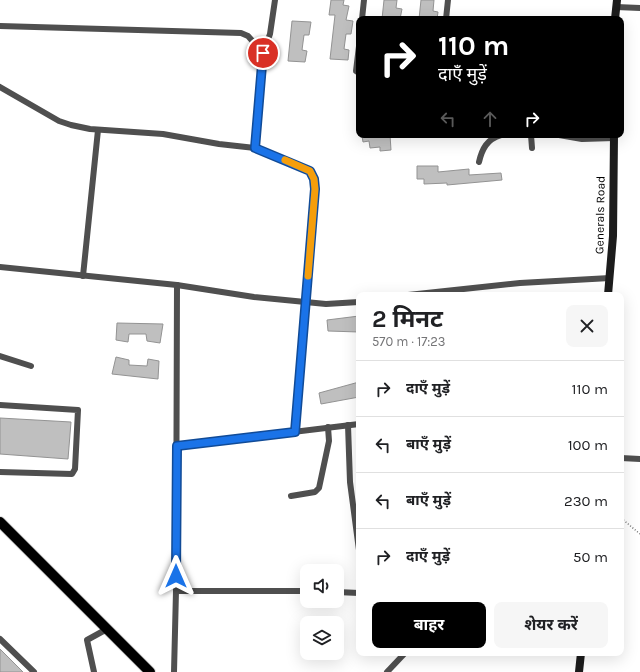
<!DOCTYPE html>
<html lang="hi">
<head>
<meta charset="utf-8">
<style>
	body { margin:0; font-family:Karla,"Noto Sans Devanagari",sans-serif; background:#f6f6f6; color:#202124; height:100vh; display:flex; flex-direction:column; font-size:15px; white-space:nowrap }
	* { box-sizing:border-box; margin:0 }
	p { font-size:13px; color:#757577 }
	.icon { flex:none; width:22px; height:22px; fill:none; stroke:currentColor; stroke-width:2; stroke-linecap:round; stroke-linejoin:round }
	.map { position:relative; flex:1; overflow:hidden }
	.panel { position:absolute; left:356px; top:292px; width:268px; height:364px; display:flex; flex-direction:column; background:#fff; border-radius:8px; box-shadow:0 4px 16px #0002 }
	.panel>* { flex:none }
	.top-card { position:absolute; left:356px; top:16px; width:268px; height:122px; border-radius:8px; box-shadow:0 4px 16px #0002; background:#000; color:#fff; overflow:hidden }
	.fabs { position:absolute; left:300px; top:564px; display:grid; gap:8px }
	.fabs a { display:grid; place-items:center; width:44px; height:44px; border-radius:8px; background:#fff; box-shadow:0 4px 16px #0002; font-size:20px }
	.pin { position:absolute; display:grid; place-items:center; width:34px; height:34px; color:#fff; margin:-17px; border:2px solid #fff; border-radius:50%; box-shadow:0 1px 4px #0007 }
	.me { position:absolute; width:44px; margin:-22px; rotate:0deg; stroke-linejoin:round; filter:drop-shadow(0 0 3px #0008) }
	.turn { display:flex; align-items:center; gap:14px; height:84px; padding:0 16px; font-size:18px }
	.turn .icon { width:52px; height:52px; stroke-width:2.5 }
	.turn b { display:block; font-size:28px; line-height:34px }
	.lanes { display:flex; align-items:center; height:38px; padding:0 16px; background:#0003; justify-content:center; gap:20px; direction:ltr }
	.lanes .off { opacity:.35 }
	.round { display:grid; place-items:center; flex:none; width:42px; height:42px; border-radius:8px; background:#f6f6f6 }
	.headline { display:flex; align-items:center; justify-content:space-between; height:68px; padding:0 16px }
	h1 { font-size:24px; font-weight:700; line-height:30px }
	.button { display:flex; gap:8px; margin-top:auto; padding:8px 16px }
	.button a { flex:1; height:46px; border-radius:8px; background:#000; color:#fff; font-size:16px; font-weight:700; line-height:46px; text-align:center }
	.button a+a { background:#f6f6f6; color:#202124 }
	ul { padding:0; list-style:none }
	li { display:flex; align-items:center; gap:12px; height:56px; padding:0 16px; border-top:1px solid #e0e0e0 }
	li div { flex:1 }
	li b { display:block; font-size:15px }
	li em { font-style:normal }
	.map>svg:first-child { display:block }
</style>
</head>
<body>
<div class="map">
<svg width="640" height="672" viewBox="0 0 640 672">
	<rect width="100%" height="100%" fill="#fff"/>
	<g fill="#bfbfbf" stroke="#939393">
		<path d="M331,0H344L343,5L349,6L346,20L353,21L351,34H346L344,49L349,50L348,60L330,59L335,15H329Z"/>
		<path d="M384,0H397L396,8L402,9L400,19H382Z"/>
		<path d="M421,0H434L433,11L438,12L437,19H419Z"/>
		<path d="M292,21L311,22L309,35H304L302,50L307,51L305,62L288,61Z"/>
		<path d="M390,135L391,150L380,151V147L370,148L369,141L363,142L362,136Z"/>
		<path d="M417,166H438V172L469,169V175L501,173L502,180L447,185V183L424,184V179H417Z"/>
		<path d="M359,316V332L328,331L327,320Z"/>
		<path d="M117,323L163,324L160,343L147,341L146,334H129L128,342L116,340Z"/>
		<path d="M116,357L129,360V365L147,366L148,359L159,361L158,379L112,374Z"/>
		<path d="M359,382V397L321,404L319,393Z"/>
		<path d="M0,418L71,422L68,459L0,454Z"/>
		<path d="M0,649L23,672H0Z"/>
	</g>
	<g fill="none" stroke-linecap="round" stroke-linejoin="round">
		<defs>
			<path id="primary" d="M0,522L150,672"/>
		</defs>
		<use href="#primary" stroke="#dbdbdb" stroke-width="12"/>
		<path stroke="#717171" stroke-width="1.5" stroke-dasharray="1 2" stroke-linecap="butt" d="M621,518L640,534"/>
		<g stroke="#4f4f4f" stroke-width="6">
			<path d="M275,0L270,34L263,53L255,148L310,171L314,179L315,189L295,432"/>
			<path d="M616,7L640,8"/>
			<path d="M362,19L364,0"/>
			<path d="M446,19L448,0"/>
			<path d="M0,26L241,33L248,36L263,53"/>
			<path d="M359,46L356,71L359,73"/>
			<path d="M0,87L59,121L71,125L90,129L163,134L219,144L255,148"/>
			<path d="M531,135L532,148"/>
			<path d="M559,135L582,139L614,138"/>
			<path d="M479,162C482,149 487,139 501,135"/>
			<path d="M0,267L177,285L254,297L326,304L359,302"/>
			<path d="M83,276L98,130"/>
			<path d="M408,295L520,283L610,278"/>
			<path d="M0,356L31,366"/>
			<path d="M0,405L78,410L75,469L72,474L0,472"/>
			<path d="M348,425L350,482L359,550"/>
			<path d="M177,446L359,424"/>
			<path d="M621,458L640,459"/>
			<path d="M291,496L315,492L319,488L329,441L328,427"/>
			<path d="M176,591H307"/>
			<path d="M337,592L359,593"/>
			<path d="M0,639L34,672"/>
			<path d="M94,672L87,640L107,629"/>
			<path d="M174,672L176,591L177,285"/>
			<path d="M387,672L405,653"/>
		</g>
		<g stroke="#1c1c1c" stroke-width="8">
			<path d="M615,19L617,0"/>
			<path d="M608,295L613,236L614,135"/>
			<path d="M579,672L581,653"/>
		</g>
		<use href="#primary" stroke="#000" stroke-width="10"/>
	</g>
	<g fill="none" stroke-linecap="round" stroke-linejoin="round">
		<defs>
			<path id="route" d="M176,576L177,446L295,432L315,189L314,179L310,171L255,148L263,53"/>
		</defs>
		<use href="#route" stroke="#114b97" stroke-width="10"/>
		<use href="#route" stroke="#1a73e8" stroke-width="7"/>
		<path stroke="#f59e0b" stroke-width="7" d="M285,160L310,171L314,179L315,189L308,276"/>
	</g>
	<g text-anchor="middle" stroke-width="3" stroke-linejoin="round" paint-order="stroke">
		<g font-size="12" fill="#000" stroke="#fff">
			<text transform="translate(600 215) rotate(-89)" y="4">Generals Road</text>
		</g>
	</g>
</svg>
<div class="fabs">
<a><svg class="icon" aria-label="sound" viewBox="0 0 24 24"><path d="M4 9h4l5-4v14l-5-4H4zM17 9q2 3 0 6"/></svg></a>
<a><svg class="icon" aria-label="layers" viewBox="0 0 24 24"><path d="M12 4l9 5-9 5-9-5zM3 14l9 5 9-5"/></svg></a>
</div>
<div class="pin" style="left:263px;top:53px;background:#d93025"><svg class="icon" aria-label="arrive" viewBox="0 0 24 24"><path d="M6 21V4h12l-3 4 3 4H6"/></svg></div>
<svg class="me" style="left:176px;top:576px" viewBox="-20 -20 40 40"><path d="M0-17L14 15 0 8-14 15z" fill="#1a73e8" stroke="#fff" stroke-width="4"/></svg>
<div class="top-card">
<div class="turn"><svg class="icon" aria-label="right" viewBox="0 0 24 24"><path d="M7 20v-9h11M14 6l5 5-5 5"/></svg><div><b>110 m</b>दाएँ मुड़ें</div></div>
<div class="lanes"><svg class="icon off" aria-label="left" viewBox="0 0 24 24"><path d="M17 20v-9H6M10 6l-5 5 5 5"/></svg><svg class="icon off" aria-label="ahead" viewBox="0 0 24 24"><path d="M12 20V5M6 11l6-6 6 6"/></svg><svg class="icon" aria-label="right" viewBox="0 0 24 24"><path d="M7 20v-9h11M14 6l5 5-5 5"/></svg></div>
</div>
<section class="panel">
<div class="headline"><div><h1>2 मिनट</h1><p>570 m · 17:23</p></div><a class="round"><svg class="icon" aria-label="close" viewBox="0 0 24 24"><path d="M6 6l12 12M18 6L6 18"/></svg></a></div>
<ul>
<li><svg class="icon" aria-label="right" viewBox="0 0 24 24"><path d="M7 20v-9h11M14 6l5 5-5 5"/></svg><div><b>दाएँ मुड़ें</b></div><em>110 m</em></li>
<li><svg class="icon" aria-label="left" viewBox="0 0 24 24"><path d="M17 20v-9H6M10 6l-5 5 5 5"/></svg><div><b>बाएँ मुड़ें</b></div><em>100 m</em></li>
<li><svg class="icon" aria-label="left" viewBox="0 0 24 24"><path d="M17 20v-9H6M10 6l-5 5 5 5"/></svg><div><b>बाएँ मुड़ें</b></div><em>230 m</em></li>
<li><svg class="icon" aria-label="right" viewBox="0 0 24 24"><path d="M7 20v-9h11M14 6l5 5-5 5"/></svg><div><b>दाएँ मुड़ें</b></div><em>50 m</em></li>
</ul>
<div class="button"><a>बाहर</a><a>शेयर करें</a></div>
</section>
</div>
</body>
</html>
